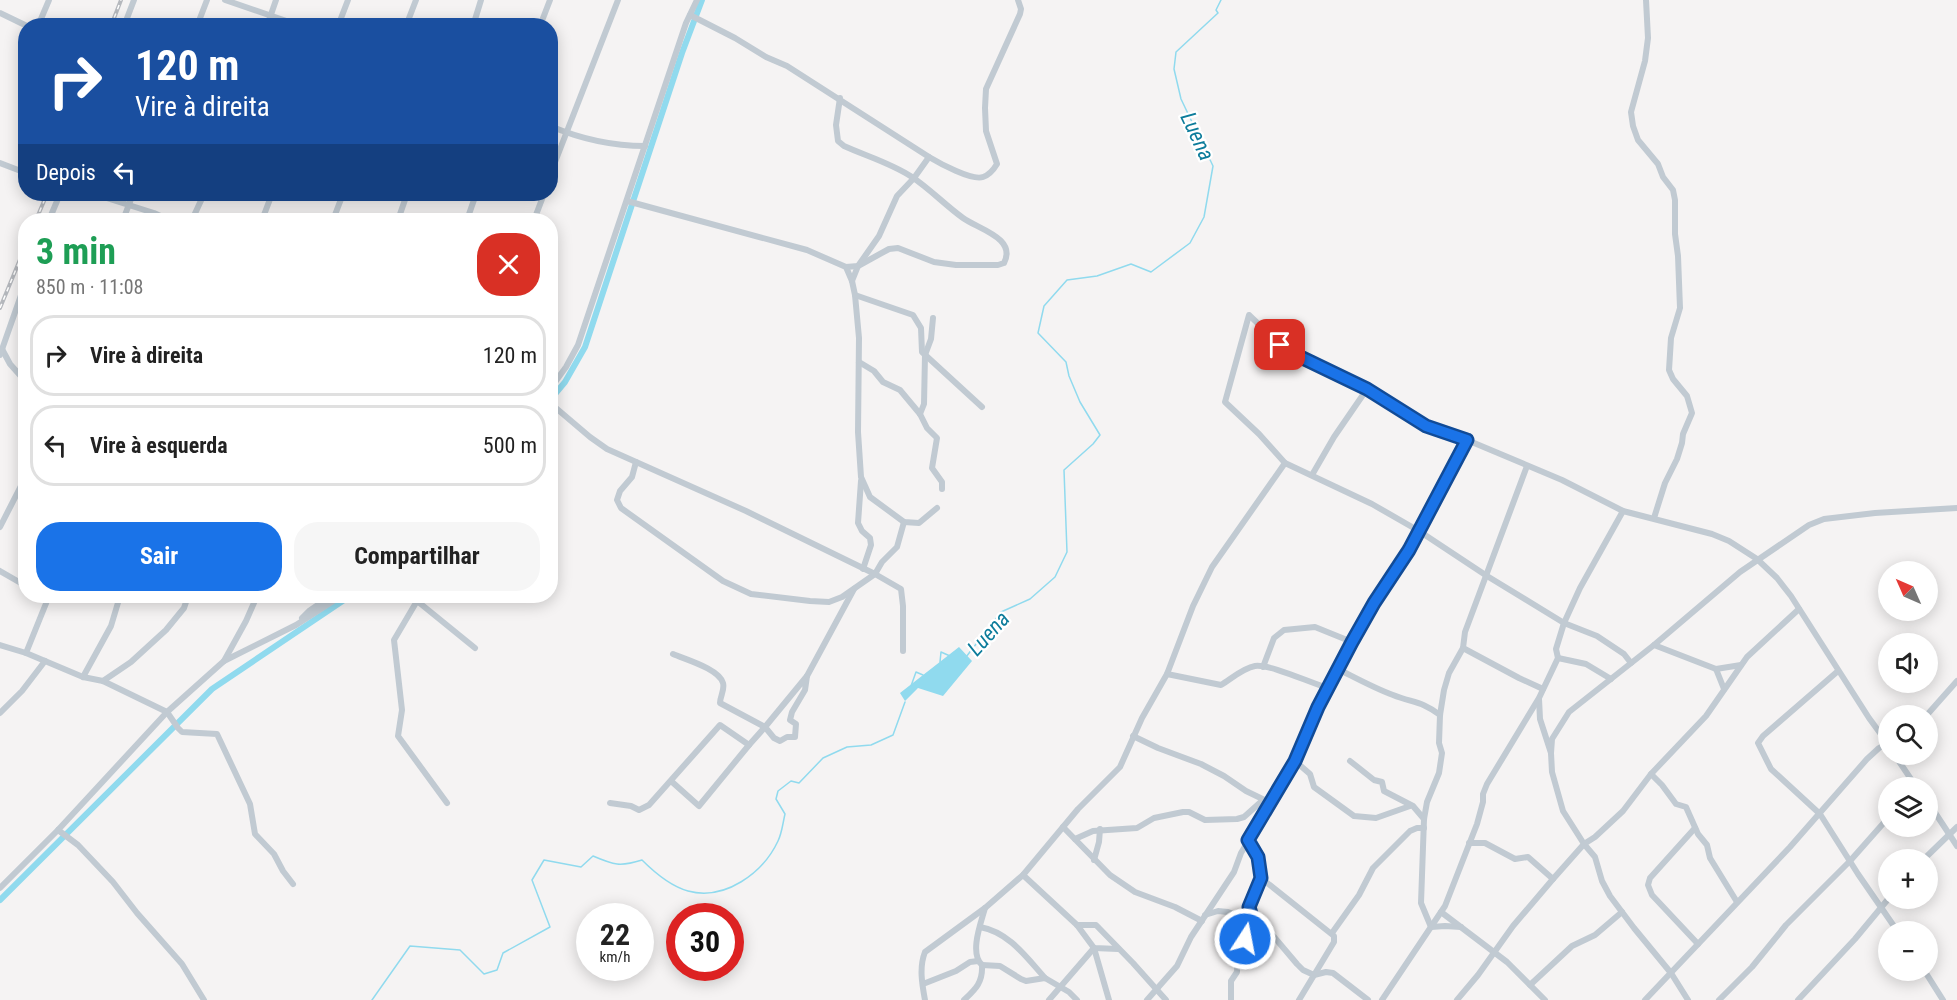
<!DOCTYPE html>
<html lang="pt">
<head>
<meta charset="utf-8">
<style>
	body { margin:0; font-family:"Roboto Condensed",sans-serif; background:#f6f6f6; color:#222; height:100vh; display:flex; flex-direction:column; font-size:22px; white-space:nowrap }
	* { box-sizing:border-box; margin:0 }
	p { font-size:20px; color:#767676 }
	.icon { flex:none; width:33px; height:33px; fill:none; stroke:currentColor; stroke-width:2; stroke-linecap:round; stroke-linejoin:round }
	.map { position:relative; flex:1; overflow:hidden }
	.sheet { position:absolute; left:18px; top:213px; width:540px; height:390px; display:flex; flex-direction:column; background:#fff; border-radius:24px; box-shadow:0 3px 15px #0003 }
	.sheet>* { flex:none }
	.hud { position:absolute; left:18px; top:18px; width:540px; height:183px; border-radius:24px; box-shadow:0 3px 15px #0003; background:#1a4fa0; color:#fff; overflow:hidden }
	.needle { width:39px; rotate:315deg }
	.fabs { position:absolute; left:1878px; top:561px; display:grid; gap:12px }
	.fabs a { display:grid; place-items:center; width:60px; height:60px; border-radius:50%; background:#fff; box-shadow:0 3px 15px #0003; font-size:30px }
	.speed { position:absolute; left:576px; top:903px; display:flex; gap:12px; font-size:30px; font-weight:700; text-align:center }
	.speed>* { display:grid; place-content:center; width:78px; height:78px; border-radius:50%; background:#fff; box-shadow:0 3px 15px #0003; line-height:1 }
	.speed small { font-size:15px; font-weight:400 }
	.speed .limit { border:9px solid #d22; background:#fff; color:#111 }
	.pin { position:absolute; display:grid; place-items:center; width:51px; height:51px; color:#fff; margin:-26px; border-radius:12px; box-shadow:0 3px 9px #0006 }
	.me { position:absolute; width:66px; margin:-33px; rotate:11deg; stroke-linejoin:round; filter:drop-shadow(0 0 4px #0008) }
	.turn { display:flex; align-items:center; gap:21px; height:126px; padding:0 18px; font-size:27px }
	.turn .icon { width:78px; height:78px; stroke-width:2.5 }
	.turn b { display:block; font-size:42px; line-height:51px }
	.then { display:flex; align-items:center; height:57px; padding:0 18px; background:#0003; gap:12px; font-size:22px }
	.round { display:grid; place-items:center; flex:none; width:63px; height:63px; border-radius:24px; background:#f6f6f6 }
	.overview { display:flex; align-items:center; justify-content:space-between; height:102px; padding:0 18px }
	h1 { font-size:36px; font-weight:700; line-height:45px; color:#1e9e55 }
	.action { display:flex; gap:12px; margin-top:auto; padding:12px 18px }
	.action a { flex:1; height:69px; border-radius:24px; background:#1a73e8; color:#fff; font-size:24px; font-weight:700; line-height:69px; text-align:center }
	.action a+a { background:#f6f6f6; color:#222 }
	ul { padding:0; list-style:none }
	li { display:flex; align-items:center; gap:18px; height:81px; margin:0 12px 9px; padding:0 6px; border:3px solid #e0e0e0; border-radius:24px }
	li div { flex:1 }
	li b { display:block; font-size:22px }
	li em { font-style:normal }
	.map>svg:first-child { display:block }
</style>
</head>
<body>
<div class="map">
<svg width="1957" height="1000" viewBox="0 0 1957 1000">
	<rect width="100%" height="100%" fill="#f5f3f3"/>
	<path fill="#90daee" d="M959,647L972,661L943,696L918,688L905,701L900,693Z"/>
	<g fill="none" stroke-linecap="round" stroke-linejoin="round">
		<g stroke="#90daee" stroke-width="1.5">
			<path d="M966,657L1001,612L1030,599L1055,577L1067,552L1064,470L1093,444L1100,435L1080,402L1069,376L1066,362L1038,333L1044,306L1067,280L1097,276L1131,264L1151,272L1190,243L1204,217L1213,166L1181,99L1174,69L1176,52L1218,13L1216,10L1221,0"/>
			<path d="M940,662L941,652L950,656"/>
			<path d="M911,686L916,672L923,675"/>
			<path d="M372,1000L410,946L460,950L484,974L497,970L503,953L550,927L532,880L544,860L581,867L593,856C614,865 620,867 642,860C655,873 670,886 688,891C725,901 763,873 778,841C782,833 783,822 785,814L776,799L778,791L791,781L799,783L823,758L847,747L871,745L893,735L905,702"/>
		</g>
		<g stroke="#90daee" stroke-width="6">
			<path d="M550,400L565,382L585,347L682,53L702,0"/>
			<path d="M0,900L212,689L350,596"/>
		</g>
		<g stroke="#c1cad2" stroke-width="6">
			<path d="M225,0L301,26"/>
			<path d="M1646,0L1648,38L1645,61L1631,112L1633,126L1638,140L1658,164L1663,177L1673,190L1675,200V234L1678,256L1680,308L1671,338L1669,370L1673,379L1687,396L1692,413L1683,434L1682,443L1677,459L1665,483L1654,518"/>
			<path d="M0,13L27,26"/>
			<path d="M690,15L735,38L766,57L787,66L929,157C939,163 972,181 983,177C989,175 994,169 997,164L986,131L985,108L986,89L1020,14L1021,9L1018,0"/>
			<path d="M38,26L49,0"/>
			<path d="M124,26L134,0"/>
			<path d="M197,26L207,0"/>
			<path d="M267,26L276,0"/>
			<path d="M338,26L348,0"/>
			<path d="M406,26L416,0"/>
			<path d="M473,26L481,0"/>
			<path d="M540,26L550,0"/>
			<path d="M840,98L836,125L838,141L844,146C866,156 891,163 912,177C930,189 945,205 963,218C978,229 1017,238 1004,263L998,265H956L934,262L898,248L889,249L858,266L846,267"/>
			<path d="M550,126C581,139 611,146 645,146"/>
			<path d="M0,163L26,173"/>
			<path d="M550,175L618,0"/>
			<path d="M94,194L154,213L169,220"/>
			<path d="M627,201L807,250L846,267L852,281L855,295L859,338L858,432L861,477L870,497L904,522L919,523L937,508"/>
			<path d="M49,220L60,194"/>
			<path d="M123,220L133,194"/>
			<path d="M192,220L204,194"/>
			<path d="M262,220L272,194"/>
			<path d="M333,220L343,194"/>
			<path d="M398,220L407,194"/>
			<path d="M467,220L476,194"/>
			<path d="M534,220L544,194"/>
			<path d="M852,281L858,266L879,236L897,196L914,178L929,157"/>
			<path d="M855,295L913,315L921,328L922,352L982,407"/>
			<path d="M2,349L10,364L26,382"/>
			<path d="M0,355L26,281"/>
			<path d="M859,362L874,371L883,382L900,390L920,414L927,428L937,438L932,468L942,482V489"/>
			<path d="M550,389L566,367L578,345L686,23L697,0"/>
			<path d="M550,403L590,437L607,449L746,511L875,574L901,589L903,606V651"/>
			<path d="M920,414L924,404L925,355L931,339L933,318"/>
			<path d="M636,462L632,477L620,491L617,500L621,508L723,581L751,594L810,601L829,602L842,597L875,574L882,562L897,547L904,522"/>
			<path d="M1312,475L1334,437L1367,389"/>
			<path d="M861,481L858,523L862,531L870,538L871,545L863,569"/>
			<path d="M0,527L26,476"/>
			<path d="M0,571L26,586"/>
			<path d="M411,596L475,648"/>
			<path d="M417,601L394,640L402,710L398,736L447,803"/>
			<path d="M302,618L309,611L331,596"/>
			<path d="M0,645L26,653L83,677L103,681L167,712L178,728L182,732L217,734L250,804L255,834L274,854L283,871L293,884"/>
			<path d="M1654,645L1716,669L1741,665"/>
			<path d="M1463,648L1519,678L1543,689"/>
			<path d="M26,653L49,596"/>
			<path d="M673,654C687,660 719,669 723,683C725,690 720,696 720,703L765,727L774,738L780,741L787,737H795L796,724L790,720L792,712L805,690L807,676L765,727L749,745"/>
			<path d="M1558,658L1586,664L1611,679"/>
			<path d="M224,661L246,621L257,596"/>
			<path d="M1631,663L1624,654L1597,636L1564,623L1487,576L1419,531L1372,504L1285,463L1259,434L1225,402L1249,315L1286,350L1367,389L1426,426L1467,440L1562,480L1623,511L1712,534L1729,541L1757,559L1777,578L1791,596L1869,718L1880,733L1888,740"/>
			<path d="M1263,667L1274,638L1284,630L1315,627L1352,642"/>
			<path d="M1338,669C1356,678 1374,688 1393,695C1413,703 1422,701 1440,715"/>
			<path d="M1716,669L1724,689"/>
			<path d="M1838,671L1763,736L1758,743L1771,769L1820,814L1858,874L1898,932"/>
			<path d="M1167,674L1221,685C1231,679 1243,668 1255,666C1271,664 1310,683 1328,688"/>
			<path d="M807,676L854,589"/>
			<path d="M83,677L111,626L120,596"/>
			<path d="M103,681L131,662L166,630L184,608L188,596"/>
			<path d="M1539,699L1540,719L1551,753L1552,772L1563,811L1584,844L1595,857L1602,881L1610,896L1634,928L1671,973L1688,1000"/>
			<path d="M0,713L22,691L45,661"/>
			<path d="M1926,716L1957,681"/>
			<path d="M1133,736L1158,748L1201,764L1224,776L1246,791L1271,803L1241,853L1234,872L1191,937L1177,966L1147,1000"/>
			<path d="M1551,753L1552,739L1569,712L1654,645L1740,572L1809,525L1824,519L1875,513L1957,508"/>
			<path d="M1894,754L1917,788"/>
			<path d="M1295,761L1310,774L1314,787L1354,816L1376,818L1410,806"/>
			<path d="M1350,761L1374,780L1382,782L1384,791L1413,806L1424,819"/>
			<path d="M1651,774L1662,785L1676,804L1686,807L1698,834L1707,845L1710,858L1737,902"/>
			<path d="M1928,802L1957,846"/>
			<path d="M610,803L631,806L639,810L649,805L720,725L749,745L699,806L671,781"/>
			<path d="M1271,803L1295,761L1318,707L1352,642L1374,603L1409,550L1467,440"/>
			<path d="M1063,827L1110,875L1135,892L1175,907L1202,921"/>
			<path d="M1695,828L1650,878L1648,885L1652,895L1698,944"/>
			<path d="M58,830L78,845L113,882L137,913L182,964L204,1000"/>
			<path d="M1075,839L1093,831L1137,828L1154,818L1183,812H1189L1205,820L1237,819L1244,817L1263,800"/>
			<path d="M1248,840L1258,857L1261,878L1334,936V942L1299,1000"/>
			<path d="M1469,843H1485L1515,859L1528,857L1553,879"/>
			<path d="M1094,860L1099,842L1100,829"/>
			<path d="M1923,860L1957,827"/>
			<path d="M1023,875L1077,925L1094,948L1118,949"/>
			<path d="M0,888L58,830L167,712L224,661L296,625L341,596"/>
			<path d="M1441,912L1507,962L1545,1000"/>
			<path d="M1205,915L1218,911L1228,912L1263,924L1297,964L1303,970L1314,975L1326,972L1333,973L1368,1000"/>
			<path d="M1077,925H1096L1133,963L1166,1000"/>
			<path d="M980,927C1009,932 1027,958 1045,978"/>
			<path d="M1461,927L1445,926L1431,927L1421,903L1424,819L1427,802L1439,773L1442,753L1439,743L1440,715L1444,690L1449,673L1463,648L1465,632L1527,466"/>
			<path d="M1332,933L1359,895L1373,868L1410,831L1417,828H1424"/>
			<path d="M1094,948L1109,1000"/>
			<path d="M982,965L1000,966L1021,979L1026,981L1045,978L1069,992L1077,1000"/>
			<path d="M1924,970L1943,1000"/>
			<path d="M923,984L956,971L970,962L978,961"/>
			<path d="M1530,985L1572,946L1595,935L1622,912"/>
			<path d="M925,1000C922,984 919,967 925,952L985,908L1023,875L1078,809L1120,767L1142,718L1167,674L1193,606L1212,567L1285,463"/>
			<path d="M964,1000C976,989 983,982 982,965C969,953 981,923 985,908"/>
			<path d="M1049,1000L1094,948"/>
			<path d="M1231,1000V981L1237,972L1238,948L1254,924L1249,907L1261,878"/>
			<path d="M1382,1000L1445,906L1477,824L1483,802V794L1487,784L1539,698L1558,658L1556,649L1564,623L1580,588L1623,511"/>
			<path d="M1457,1000L1478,975L1513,926L1553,879L1584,844L1595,837L1623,811L1651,774L1706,716L1747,657L1799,609"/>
			<path d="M1645,1000L1790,847L1867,759L1879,748L1888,743"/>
			<path d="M1719,1000L1752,967L1786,925L1850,861L1888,818"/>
			<path d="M1798,1000L1855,939L1889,898"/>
		</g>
		<defs>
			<g id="rail">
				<path d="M111,26L121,0"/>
				<path d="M36,220L47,194"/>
				<path d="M0,308L26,245"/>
			</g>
		</defs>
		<use href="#rail" stroke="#b5b8bd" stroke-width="4"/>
		<use href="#rail" stroke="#fff" stroke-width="1.5" stroke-dasharray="4.5" stroke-linecap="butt"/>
	</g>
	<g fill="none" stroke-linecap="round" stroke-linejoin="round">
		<defs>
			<path id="route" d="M1245,939L1254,924L1249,907L1261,878L1258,857L1248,840L1295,761L1318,707L1352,642L1374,603L1409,550L1467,440L1426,426L1367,389L1286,350L1280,345"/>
		</defs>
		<use href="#route" stroke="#114b97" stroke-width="15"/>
		<use href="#route" stroke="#1a73e8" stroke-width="10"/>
	</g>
	<g text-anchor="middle" stroke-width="4.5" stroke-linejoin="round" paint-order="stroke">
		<g font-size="22" font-style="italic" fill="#0c7c9b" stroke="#fff">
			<text transform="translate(1198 136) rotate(65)" y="8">Luena</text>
			<text transform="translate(988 633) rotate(-48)" y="8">Luena</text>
		</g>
	</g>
</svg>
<div class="fabs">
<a><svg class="needle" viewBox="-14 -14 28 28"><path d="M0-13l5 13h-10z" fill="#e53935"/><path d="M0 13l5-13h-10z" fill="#767676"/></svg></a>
<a><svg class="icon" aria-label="sound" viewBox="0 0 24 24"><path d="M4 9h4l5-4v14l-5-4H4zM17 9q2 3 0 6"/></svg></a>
<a><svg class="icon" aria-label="search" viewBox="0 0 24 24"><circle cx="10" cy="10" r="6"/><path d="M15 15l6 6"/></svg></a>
<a><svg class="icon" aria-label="layers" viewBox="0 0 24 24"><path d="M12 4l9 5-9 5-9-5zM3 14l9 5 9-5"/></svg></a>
<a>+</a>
<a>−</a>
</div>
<div class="speed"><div>22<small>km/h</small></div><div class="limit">30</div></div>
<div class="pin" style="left:1280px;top:345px;background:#d93025"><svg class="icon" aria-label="arrive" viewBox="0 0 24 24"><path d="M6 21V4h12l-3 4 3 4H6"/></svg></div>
<svg class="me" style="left:1245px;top:939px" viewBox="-20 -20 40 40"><circle r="17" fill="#1a73e8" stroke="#fff" stroke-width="3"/><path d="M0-11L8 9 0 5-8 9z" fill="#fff"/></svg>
<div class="hud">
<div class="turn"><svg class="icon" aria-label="right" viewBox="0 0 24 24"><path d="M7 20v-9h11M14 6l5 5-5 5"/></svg><div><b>120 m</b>Vire à direita</div></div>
<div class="then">Depois<svg class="icon" aria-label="left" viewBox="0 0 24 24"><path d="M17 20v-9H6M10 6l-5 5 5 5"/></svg></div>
</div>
<section class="sheet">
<div class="overview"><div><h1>3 min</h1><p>850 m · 11:08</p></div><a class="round" style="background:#d93025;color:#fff"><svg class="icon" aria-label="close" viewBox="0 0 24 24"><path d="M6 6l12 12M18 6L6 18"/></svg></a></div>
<ul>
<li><svg class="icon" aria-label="right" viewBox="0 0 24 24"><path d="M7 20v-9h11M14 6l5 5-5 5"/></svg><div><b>Vire à direita</b></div><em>120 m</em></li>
<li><svg class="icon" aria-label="left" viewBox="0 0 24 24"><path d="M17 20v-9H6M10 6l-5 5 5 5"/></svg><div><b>Vire à esquerda</b></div><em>500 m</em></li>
</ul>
<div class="action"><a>Sair</a><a>Compartilhar</a></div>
</section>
</div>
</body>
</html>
